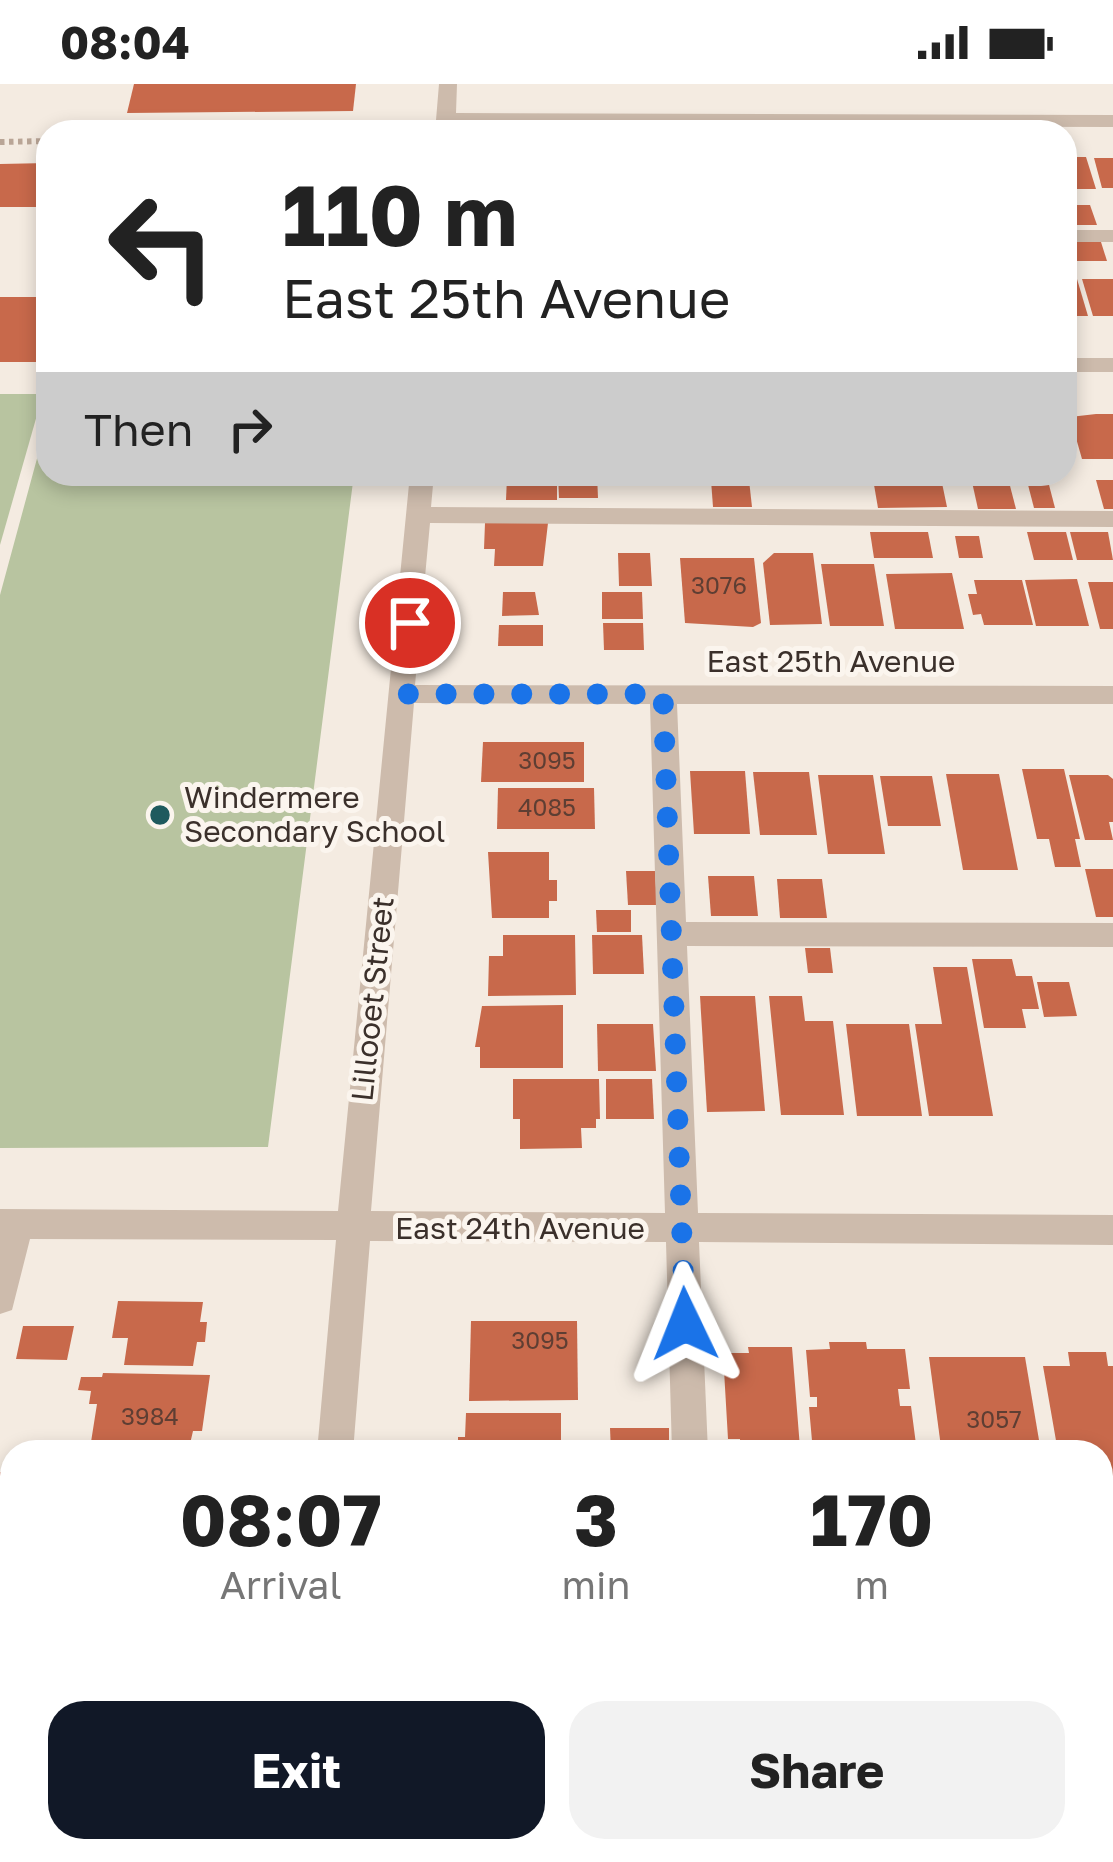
<!DOCTYPE html>
<html lang="en">
<head>
<meta charset="utf-8">
<style>
	body { margin:0; font-family:"Golos Text",sans-serif; background:#f2f2f2; color:#222; height:100vh; display:flex; flex-direction:column; font-size:45px; white-space:nowrap }
	* { box-sizing:border-box; margin:0 }
	p { font-size:39px; color:#767676 }
	.icon { flex:none; width:66px; height:66px; fill:none; stroke:currentColor; stroke-width:2; stroke-linecap:round; stroke-linejoin:round }
	.map { position:relative; flex:1; overflow:hidden }
	.drawer { position:absolute; left:0px; top:1356px; width:1113px; height:423px; display:flex; flex-direction:column; background:#fff; border-radius:36px 36px 0 0; box-shadow:0 6px 18px #0003 }
	.drawer>* { flex:none }
	.banner { position:absolute; left:36px; top:36px; width:1041px; height:366px; border-radius:36px; box-shadow:0 6px 18px #0003; background:#fff; color:#222; overflow:hidden }
	.pin { position:absolute; display:grid; place-items:center; width:102px; height:102px; color:#fff; margin:-51px; border:6px solid #fff; border-radius:50%; box-shadow:0 3px 12px #0007 }
	.me { position:absolute; width:132px; margin:-66px; rotate:358deg; stroke-linejoin:round; filter:drop-shadow(0 0 9px #0008) }
	.turn { display:flex; align-items:center; gap:42px; height:252px; padding:0 48px; font-size:54px }
	.turn .icon { width:156px; height:156px; stroke-width:2.5 }
	.turn b { display:block; font-size:84px; line-height:102px }
	.then { display:flex; align-items:center; height:114px; padding:0 48px; background:#0003; gap:24px; font-size:45px }
	.eta { display:flex; justify-content:space-evenly; align-items:center; height:204px; text-align:center }
	.eta b { font-size:72px; font-weight:700; line-height:84px }
	.primary-button { display:flex; gap:24px; margin-top:auto; padding:24px 48px }
	.primary-button a { flex:1; height:138px; border-radius:36px; background:#111827; color:#fff; font-size:48px; font-weight:700; line-height:138px; text-align:center }
	.primary-button a+a { background:#f2f2f2; color:#222 }
	.status { display:flex; justify-content:space-between; align-items:center; height:84px; padding:0 60px; background:#fff; direction:ltr }
	.status svg { height:33px; fill:currentColor }
	.map>svg:first-child { display:block }
</style>
</head>
<body>
<div class="status"><b>08:04</b><svg viewBox="0 0 49 12"><path d="M0 12V9h3v3zM5 12V6h3v6zM10 12V3h3v9zM15 12V0h3v12zM26 1h20v11H26zM47 4h2v5h-2z"/></svg></div>
<div class="map">
<svg width="1113" height="1778" viewBox="0 0 1113 1778">
	<rect width="100%" height="100%" fill="#f4ebe1"/>
	<g fill="#b8c4a0">
		<path d="M0,310H43L0,461Z"/>
		<path d="M48,334V390H354L268,1063L0,1064V511Z"/>
	</g>
	<g fill="#c8694b">
		<path d="M134,0H356L353,27L127,29Z"/>
		<path d="M1065,73H1086L1096,105H1065Z"/>
		<path d="M1094,74H1113V104H1102Z"/>
		<path d="M48,79V123H0V80Z"/>
		<path d="M1065,121H1090L1097,141H1065Z"/>
		<path d="M1067,158H1101L1107,177H1073Z"/>
		<path d="M1065,195H1077L1088,232H1065Z"/>
		<path d="M1082,195H1113V232H1093Z"/>
		<rect x="0" y="213" width="48" height="65"/>
		<path d="M1096,330H1113V375H1082L1070,333Z"/>
		<path d="M558,390H597L598,414H559Z"/>
		<path d="M507,393H557V416H506Z"/>
		<path d="M873,395L942,399L947,423L878,424Z"/>
		<path d="M711,396H749L752,423H713Z"/>
		<path d="M1096,396H1113V425H1104Z"/>
		<path d="M1027,397H1048L1055,424H1034Z"/>
		<path d="M972,398H1009L1016,425H978Z"/>
		<path d="M485,439H548L543,482H494L495,465H484Z"/>
		<path d="M870,448H928L933,474H874Z"/>
		<path d="M1027,448H1066L1073,476H1034Z"/>
		<path d="M1070,448H1108L1113,476H1077Z"/>
		<path d="M955,452H979L983,474H959Z"/>
		<path d="M618,469H650L652,502H619Z"/>
		<path d="M774,469H813L822,540L770,541L763,479Z"/>
		<path d="M680,474H754L761,539L753,543L685,539Z"/>
		<path d="M821,480H874L884,542H830Z"/>
		<path d="M952,489L964,545H895L886,490Z"/>
		<path d="M1077,495L1089,542H1036L1025,496Z"/>
		<path d="M974,496H1022L1033,541H984L981,530L973,531L968,510H977Z"/>
		<path d="M1088,498H1113V545H1100Z"/>
		<path d="M503,508H535L539,531L502,532Z"/>
		<path d="M602,508H642L643,535H602Z"/>
		<path d="M603,539H643L644,566H604Z"/>
		<path d="M499,541H543V562H498Z"/>
		<path d="M483,658H584V698H481Z"/>
		<path d="M1022,685H1064L1080,755H1075L1081,783H1055L1049,755H1037Z"/>
		<path d="M690,687H745L750,750H694Z"/>
		<path d="M753,688H809L817,751H760Z"/>
		<path d="M946,690H999L1018,786H963Z"/>
		<path d="M818,691H873L885,770H828Z"/>
		<path d="M1069,691H1108L1113,695V738H1109L1113,756H1085Z"/>
		<path d="M880,692H932L941,742H888Z"/>
		<path d="M498,704H594L595,745H497Z"/>
		<path d="M488,768H549V796H557V817H549V834H492Z"/>
		<path d="M1085,785H1113V833H1096Z"/>
		<path d="M626,787H655L657,821H628Z"/>
		<path d="M708,792H754L758,832H711Z"/>
		<path d="M777,795H822L827,834H780Z"/>
		<path d="M596,826H631V848H597Z"/>
		<path d="M503,851H575L576,911L488,912L489,872H503Z"/>
		<path d="M592,851H642L644,890H593Z"/>
		<path d="M805,864H830L833,889H808Z"/>
		<path d="M972,875H1012L1016,892H1032L1039,925H1022L1026,944H984Z"/>
		<path d="M933,883H967L993,1032H929L915,940H942Z"/>
		<path d="M1037,898H1069L1077,932L1044,933Z"/>
		<path d="M700,912H755L765,1027L707,1028Z"/>
		<path d="M769,912H802L805,937H833L844,1031H781Z"/>
		<path d="M563,921V984H480V963H475L482,922Z"/>
		<path d="M597,940H653L656,987H598Z"/>
		<path d="M846,940H909L922,1032H857Z"/>
		<path d="M513,995H599L600,1035H596V1044H581L582,1064L520,1065V1035H513Z"/>
		<path d="M606,995H652L654,1035H606Z"/>
		<path d="M118,1217L203,1218L200,1238H207L205,1258H197L193,1282L124,1281L128,1254H112Z"/>
		<path d="M471,1237H577L578,1316L469,1317Z"/>
		<path d="M23,1242H74L67,1276L16,1275Z"/>
		<path d="M829,1258H866L867,1265H905L910,1305H898L900,1322H911L917,1368H813L809,1323H817V1313H810L806,1266L830,1265Z"/>
		<path d="M748,1263H792L800,1364H740V1355H728L723,1269H749Z"/>
		<path d="M1068,1268H1106L1108,1282H1113V1397H1101V1368H1058L1043,1282H1070Z"/>
		<path d="M929,1273H1025L1041,1368L941,1363Z"/>
		<path d="M103,1289L210,1291L202,1347H193L190,1360L91,1358L97,1320H89L91,1307L78,1306L81,1293H102Z"/>
		<path d="M466,1329H561V1368H458V1353H465Z"/>
		<path d="M610,1344H669V1368H611Z"/>
		<path d="M0,1388L12,1389V1438H0Z"/>
		<path d="M1101,1419H1113V1477H1103Z"/>
		<rect x="0" y="1444" width="12" height="56"/>
		<path d="M1101,1722H1108L1113,1778H1039L1037,1767H1101Z"/>
		<path d="M42,1767H152L151,1778H41Z"/>
		<path d="M752,1767H833L834,1778H752Z"/>
		<path d="M842,1767H927L929,1778H843Z"/>
		<path d="M936,1767H1023L1025,1778H937Z"/>
	</g>
	<g fill="none" stroke-linecap="round" stroke-linejoin="round">
		<path stroke="#b9a596" stroke-width="6" stroke-dasharray="4.5 4.5" stroke-linecap="butt" d="M0,58L48,57"/>
		<g fill="#cdbbac" fill-rule="evenodd">
			<path d="M439,0H457L456,29L1113,31V43L455,41V48H435Z"/>
			<rect x="1065" y="146" width="48" height="12"/>
			<rect x="1065" y="274" width="48" height="14"/>
			<path d="M410,390H434L431,423L1113,427V443L430,439L415,601L1113,602V620H677L686,838L1113,839V863L687,862L698,1129L1113,1131V1161L699,1158L708,1368H672L666,1158L370,1157L353,1368H317L336,1156L30,1155L12,1226L0,1230V1125L338,1127ZM414,619L650,620L665,1129L371,1127Z"/>
			<rect x="1101" y="1502" width="12" height="38"/>
			<path d="M276,1767H316V1778H274Z"/>
			<path d="M687,1767H727L728,1778H686Z"/>
		</g>
	</g>
	<g fill="none" stroke-linecap="round" stroke-linejoin="round">
		<path stroke="#1a73e8" stroke-width="21" stroke-dasharray="0 37.8" d="M410,539L404,610H663L685,1240"/>
	</g>
	<circle fill="#1f5a5e" stroke="#fbf5ee" stroke-width="4.5" cx="160" cy="731" r="12"/>
	<g text-anchor="middle" stroke-width="10" stroke-linejoin="round" paint-order="stroke">
		<g font-size="24" fill="#5e3e33">
			<text x="719" y="510">3076</text>
			<text x="547" y="685">3095</text>
			<text x="547" y="732">4085</text>
			<text x="540" y="1265">3095</text>
			<text x="150" y="1341">3984</text>
			<text x="994" y="1344">3057</text>
		</g>
		<g font-size="30" fill="#3b302b" stroke="#fbf5ee">
			<text x="831" y="588">East 25th Avenue</text>
			<text transform="translate(373 915) rotate(-84)" y="10">Lillooet Street</text>
			<text x="520" y="1155">East 24th Avenue</text>
		</g>
		<g font-size="30" fill="#3b302b" stroke="#fbf5ee" text-anchor="start">
			<text x="184" y="724">Windermere<tspan x="184" dy="34">Secondary School</tspan></text>
		</g>
	</g>
</svg>
<div class="pin" style="left:410px;top:539px;background:#d93025"><svg class="icon" aria-label="arrive" viewBox="0 0 24 24"><path d="M6 21V4h12l-3 4 3 4H6"/></svg></div>
<svg class="me" style="left:685px;top:1240px" viewBox="-20 -20 40 40"><path d="M0-17L14 15 0 8-14 15z" fill="#1a73e8" stroke="#fff" stroke-width="4"/></svg>
<div class="banner">
<div class="turn"><svg class="icon" aria-label="left" viewBox="0 0 24 24"><path d="M17 20v-9H6M10 6l-5 5 5 5"/></svg><div><b>110 m</b>East 25th Avenue</div></div>
<div class="then">Then<svg class="icon" aria-label="right" viewBox="0 0 24 24"><path d="M7 20v-9h11M14 6l5 5-5 5"/></svg></div>
</div>
<section class="drawer">
<div class="eta">
<div><b>08:07</b><p>Arrival</p></div>
<div><b>3</b><p>min</p></div>
<div><b>170</b><p>m</p></div>
</div>
<div class="primary-button"><a>Exit</a><a>Share</a></div>
</section>
</div>
</body>
</html>
